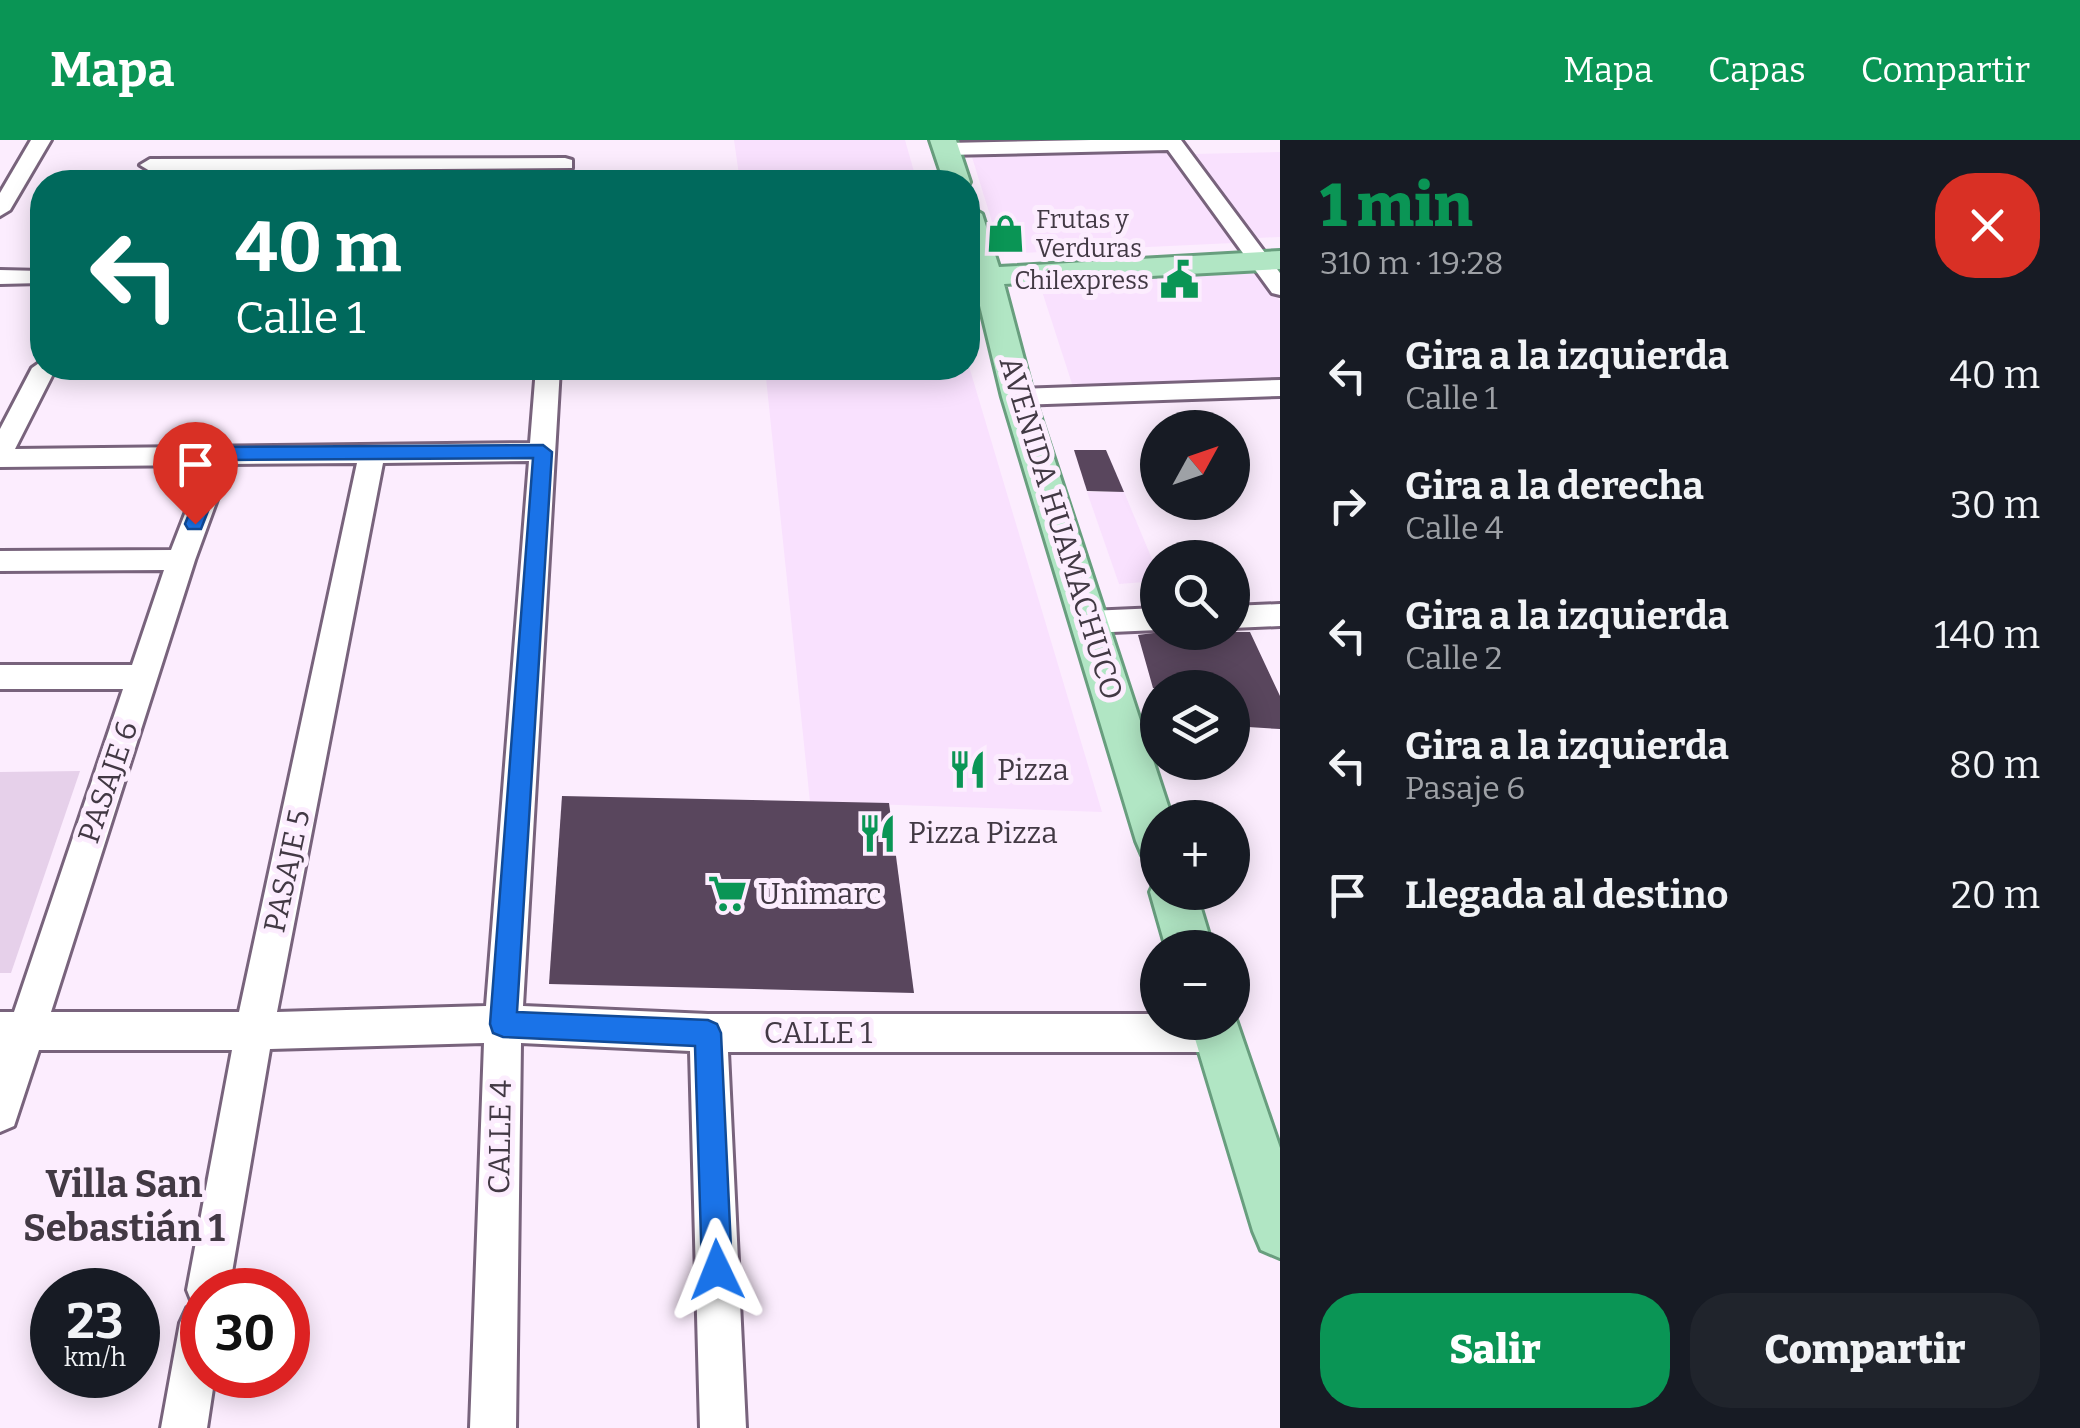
<!DOCTYPE html>
<html lang="es">
<head>
<meta charset="utf-8">
<style>
	body { margin:0; font-family:Bitter,serif; background:#20242c; color:#f1f3f6; height:100vh; display:flex; flex-direction:column; font-size:38px; white-space:nowrap }
	* { box-sizing:border-box; margin:0 }
	p { font-size:32px; color:#9ea1a6 }
	.icon { flex:none; width:55px; height:55px; fill:none; stroke:currentColor; stroke-width:2; stroke-linecap:round; stroke-linejoin:round }
	.map { position:relative; flex:1; overflow:hidden }
	.sheet { display:flex; flex-direction:column; background:#171b24; width:800px }
	.sheet>* { flex:none }
	.banner { position:absolute; left:30px; top:30px; width:950px; height:210px; border-radius:40px; box-shadow:0 5px 25px #0003; background:#00695c; color:#fff; overflow:hidden }
	.needle { width:65px; rotate:50deg }
	.controls { position:absolute; left:1140px; top:270px; display:grid; gap:20px }
	.controls a { display:grid; place-items:center; width:110px; height:110px; border-radius:50%; background:#171b24; box-shadow:0 5px 25px #0003; font-size:50px }
	.speed { position:absolute; left:30px; top:1128px; display:flex; gap:20px; font-size:50px; font-weight:700; text-align:center }
	.speed>* { display:grid; place-content:center; width:130px; height:130px; border-radius:50%; background:#171b24; box-shadow:0 5px 25px #0003; line-height:1 }
	.speed small { font-size:25px; font-weight:400 }
	.speed .limit { border:15px solid #d22; background:#fff; color:#111 }
	.pin { position:absolute; display:grid; place-items:center; width:85px; height:85px; color:#fff; margin:-102px -42px; border-radius:50% 50% 50% 0; rotate:-45deg; box-shadow:0 0 10px #0007 }
	.pin .icon { rotate:45deg }
	.me { position:absolute; width:110px; margin:-55px; rotate:358deg; stroke-linejoin:round; filter:drop-shadow(0 0 8px #0008) }
	.turn { display:flex; align-items:center; gap:35px; height:210px; padding:0 40px; font-size:45px }
	.turn .icon { width:130px; height:130px; stroke-width:2.5 }
	.turn b { display:block; font-size:70px; line-height:85px }
	.round { display:grid; place-items:center; flex:none; width:105px; height:105px; border-radius:40px; background:#20242c }
	.headline { display:flex; align-items:center; justify-content:space-between; height:170px; padding:0 40px }
	h1 { font-size:60px; font-weight:800; line-height:75px; color:#0a9555 }
	.primary-button { display:flex; gap:20px; margin-top:auto; padding:20px 40px }
	.primary-button a { flex:1; height:115px; border-radius:40px; background:#0a9555; color:#fff; font-size:40px; font-weight:800; line-height:115px; text-align:center }
	.primary-button a+a { background:#20242c; color:#f1f3f6 }
	ul { padding:0; list-style:none }
	li { display:flex; align-items:center; gap:30px; height:130px; padding:0 40px }
	li div { flex:1 }
	li b { display:block; font-size:38px }
	li em { font-style:normal }
	header { display:flex; align-items:center; gap:60px; box-sizing:border-box; height:140px; padding:0 50px; background:#0a9555; color:#fff }
	header strong { font-size:48px }
	nav { display:flex; gap:55px; margin-inline-start:auto; font-size:35px }
	main { display:flex; flex:1; min-height:0 }
	.map>svg:first-child { display:block }
</style>
</head>
<body>
<header>
<strong>Mapa</strong>
<nav><a>Mapa</a><a>Capas</a><a>Compartir</a></nav>
</header>
<main>
<div class="map">
<svg width="1280" height="1288" viewBox="0 0 1280 1288">
	<rect width="100%" height="100%" fill="#fcedfe"/>
	<g fill="#f9e1fe">
		<path d="M734,0H905L917,42H740Z"/>
		<path d="M1166,9L1233,103L1002,114L971,14Z"/>
		<path d="M1280,12V97L1258,98L1193,14Z"/>
		<path d="M1256,127L1280,161V245L1074,250L1039,142Z"/>
		<path d="M968,223L1102,672L810,662L765,228H968Z"/>
		<path d="M1087,352H1124L1157,431V441L1119,444Z"/>
	</g>
	<path fill="#e6d0ea" d="M80,631L11,833H0V632Z"/>
	<g fill="#59465d">
		<path d="M1074,310H1106L1124,352L1087,351Z"/>
		<path d="M1161,492H1250L1280,556V589L1232,586V548H1153L1138,495Z"/>
		<path d="M562,656L889,663L914,853L549,844Z"/>
	</g>
	<g fill="none" stroke-linecap="round" stroke-linejoin="round">
		<defs>
			<g id="minor">
				<path d="M31,0H51L10,70L0,76V53Z"/>
				<path d="M1091,0H1181L1280,133V155L1272,153L1168,10L946,15L936,9L946,3Z"/>
				<path d="M565,18L572,20V28L150,31L140,25L150,19Z"/>
				<path d="M0,130L42,131V143L0,144Z"/>
				<path d="M42,221V228H56L15,309L530,303L536,228H560L523,866L708,874H1158V882H1231L1236,893L1230,906L1217,912H728L746,1288H700L690,911L521,903L516,1288H470L484,903L270,909L229,1150H202V1235H215L207,1288H161L180,1183L187,1168L193,1165L187,1150L232,910H39L14,986L0,992V872H14L123,549H0V525H132L164,430L0,431V411L171,410L204,325L0,327V289L32,228ZM529,321L486,866L277,872L383,323ZM357,323L239,872H51L195,420L230,324Z"/>
				<path d="M1280,240V256L1018,265L1006,257L1018,249Z"/>
				<path d="M1280,464V486L1232,488V466Z"/>
				<path d="M1158,468V490L1089,493L1079,490L1074,482L1079,474L1089,471Z"/>
			</g>
			<g id="major">
				<path d="M930,0H956L970,42L968,46V42H944Z"/>
				<path d="M968,66L982,74L999,127L1280,111V129L1004,144L1034,257L1172,678H1158V721L1142,715L1136,701L1002,257L968,116Z"/>
				<path d="M1157,737L1158,752H1196L1213,808H1166L1150,752Z"/>
				<path d="M1232,868L1280,1008V1118L1261,1110L1253,1091L1190,882H1232Z"/>
			</g>
		</defs>
		<use href="#minor" stroke="#78637c" stroke-width="6"/>
		<use href="#major" stroke="#689e7e" stroke-width="6"/>
		<use href="#minor" fill="#fff" fill-rule="evenodd"/>
		<use href="#major" fill="#b1e6c4" fill-rule="evenodd"/>
	</g>
	<path fill="#1a73e8" stroke="#114b97" stroke-width="2.5" d="M543,305L552,312L517,872L708,880L717,884L721,893L732,1130L727,1141L717,1145L706,1141L702,1130L695,906L503,897L493,893L490,884L533,318L228,320L201,389H188L185,384L213,314L222,307Z"/>
	<defs>
		<symbol id="shop-bare" viewBox="-9 -9 18 18"><path d="M-5-2.5h2.3a2.7 3.5 0 0 1 5.4 0H5L5.5 6h-11ZM-1.5-2.5h3a1.5 2.3 0 0 0-3 0Z" fill="#0a9555" stroke="#fcedfe" stroke-width="2.5" paint-order="stroke"/></symbol>
		<symbol id="civic-bare" viewBox="-9 -9 18 18"><path d="M-.6-6.5H3V-4.5H.6V-3L4-1V1h2V6H-6V1h2V-1L-.6-3ZM-1.2 2.5V6h2.4V2.5Z" fill="#0a9555" stroke="#fcedfe" stroke-width="2.5" paint-order="stroke"/></symbol>
		<symbol id="restaurant-bare" viewBox="-9 -9 18 18"><path d="M-5-6h1v4h1v-4h1v4h1v-4h1v5L-1.5 .5V6h-2V.5L-5-1ZM5-6V6H3V1.5H1.5Q1.5-4 5-6Z" fill="#0a9555" stroke="#fcedfe" stroke-width="2.5" paint-order="stroke"/></symbol>
		<symbol id="supermarket-bare" viewBox="-9 -9 18 18"><path d="M-6-5.5h2.5l.6 2H6L4.5 2H-2.5L-4.4-4H-6ZM-1.5 3.2a1.3 1.3 0 1 0 .1 0ZM3 3.2a1.3 1.3 0 1 0 .1 0Z" fill="#0a9555" stroke="#fcedfe" stroke-width="2.5" paint-order="stroke"/></symbol>
	</defs>
	<g fill-rule="evenodd">
		<use href="#shop-bare" x="978" y="66" width="55" height="55"/>
		<use href="#civic-bare" x="1152" y="112" width="55" height="55"/>
		<use href="#restaurant-bare" x="940" y="602" width="55" height="55"/>
		<use href="#restaurant-bare" x="850" y="666" width="55" height="55"/>
		<use href="#supermarket-bare" x="700" y="726" width="55" height="55"/>
	</g>
	<g text-anchor="middle" stroke-width="10" stroke-linejoin="round" paint-order="stroke">
		<g font-size="25" fill="#423944" stroke="#fcedfe" text-anchor="start">
			<text x="1036" y="88">Frutas y<tspan x="1036" dy="29">Verduras</tspan></text>
			<text x="1149" y="149" text-anchor="end">Chilexpress</text>
		</g>
		<g font-size="30" fill="#423944" stroke="#fcedfe">
			<text transform="translate(1061 388) rotate(73)" y="10">AVENIDA HUAMACHUCO</text>
			<text transform="translate(108 642) rotate(-71)" y="10">PASAJE 6</text>
			<text transform="translate(287 731) rotate(-78)" y="10">PASAJE 5</text>
			<text x="818" y="903">CALLE 1</text>
			<text transform="translate(500 997) rotate(-89)" y="10">CALLE 4</text>
		</g>
		<g font-size="30" fill="#423944" stroke="#fcedfe" text-anchor="start">
			<text x="997" y="640">Pizza</text>
			<text x="908" y="703">Pizza Pizza</text>
			<text x="758" y="764">Unimarc</text>
		</g>
		<g font-size="38" font-weight="bold" fill="#423944" stroke="#fcedfe">
			<text x="124" y="1057">Villa San<tspan x="124" dy="44">Sebastián 1</tspan></text>
		</g>
	</g>
</svg>
<div class="controls">
<a><svg class="needle" viewBox="-14 -14 28 28"><path d="M0-13l5 13h-10z" fill="#e53935"/><path d="M0 13l5-13h-10z" fill="#9ea1a6"/></svg></a>
<a><svg class="icon" aria-label="search" viewBox="0 0 24 24"><circle cx="10" cy="10" r="6"/><path d="M15 15l6 6"/></svg></a>
<a><svg class="icon" aria-label="layers" viewBox="0 0 24 24"><path d="M12 4l9 5-9 5-9-5zM3 14l9 5 9-5"/></svg></a>
<a>+</a>
<a>−</a>
</div>
<div class="speed"><div>23<small>km/h</small></div><div class="limit">30</div></div>
<div class="pin" style="left:195px;top:384px;background:#d93025"><svg class="icon" aria-label="arrive" viewBox="0 0 24 24"><path d="M6 21V4h12l-3 4 3 4H6"/></svg></div>
<svg class="me" style="left:717px;top:1130px" viewBox="-20 -20 40 40"><path d="M0-17L14 15 0 8-14 15z" fill="#1a73e8" stroke="#fff" stroke-width="4"/></svg>
<div class="banner">
<div class="turn"><svg class="icon" aria-label="left" viewBox="0 0 24 24"><path d="M17 20v-9H6M10 6l-5 5 5 5"/></svg><div><b>40 m</b>Calle 1</div></div>
</div>
</div>
<section class="sheet">
<div class="headline"><div><h1>1 min</h1><p>310 m · 19:28</p></div><a class="round" style="background:#d93025;color:#fff"><svg class="icon" aria-label="close" viewBox="0 0 24 24"><path d="M6 6l12 12M18 6L6 18"/></svg></a></div>
<ul>
<li><svg class="icon" aria-label="left" viewBox="0 0 24 24"><path d="M17 20v-9H6M10 6l-5 5 5 5"/></svg><div><b>Gira a la izquierda</b><p>Calle 1</p></div><em>40 m</em></li>
<li><svg class="icon" aria-label="right" viewBox="0 0 24 24"><path d="M7 20v-9h11M14 6l5 5-5 5"/></svg><div><b>Gira a la derecha</b><p>Calle 4</p></div><em>30 m</em></li>
<li><svg class="icon" aria-label="left" viewBox="0 0 24 24"><path d="M17 20v-9H6M10 6l-5 5 5 5"/></svg><div><b>Gira a la izquierda</b><p>Calle 2</p></div><em>140 m</em></li>
<li><svg class="icon" aria-label="left" viewBox="0 0 24 24"><path d="M17 20v-9H6M10 6l-5 5 5 5"/></svg><div><b>Gira a la izquierda</b><p>Pasaje 6</p></div><em>80 m</em></li>
<li><svg class="icon" aria-label="arrive" viewBox="0 0 24 24"><path d="M6 21V4h12l-3 4 3 4H6"/></svg><div><b>Llegada al destino</b></div><em>20 m</em></li>
</ul>
<div class="primary-button"><a>Salir</a><a>Compartir</a></div>
</section>
</main>
</body>
</html>
